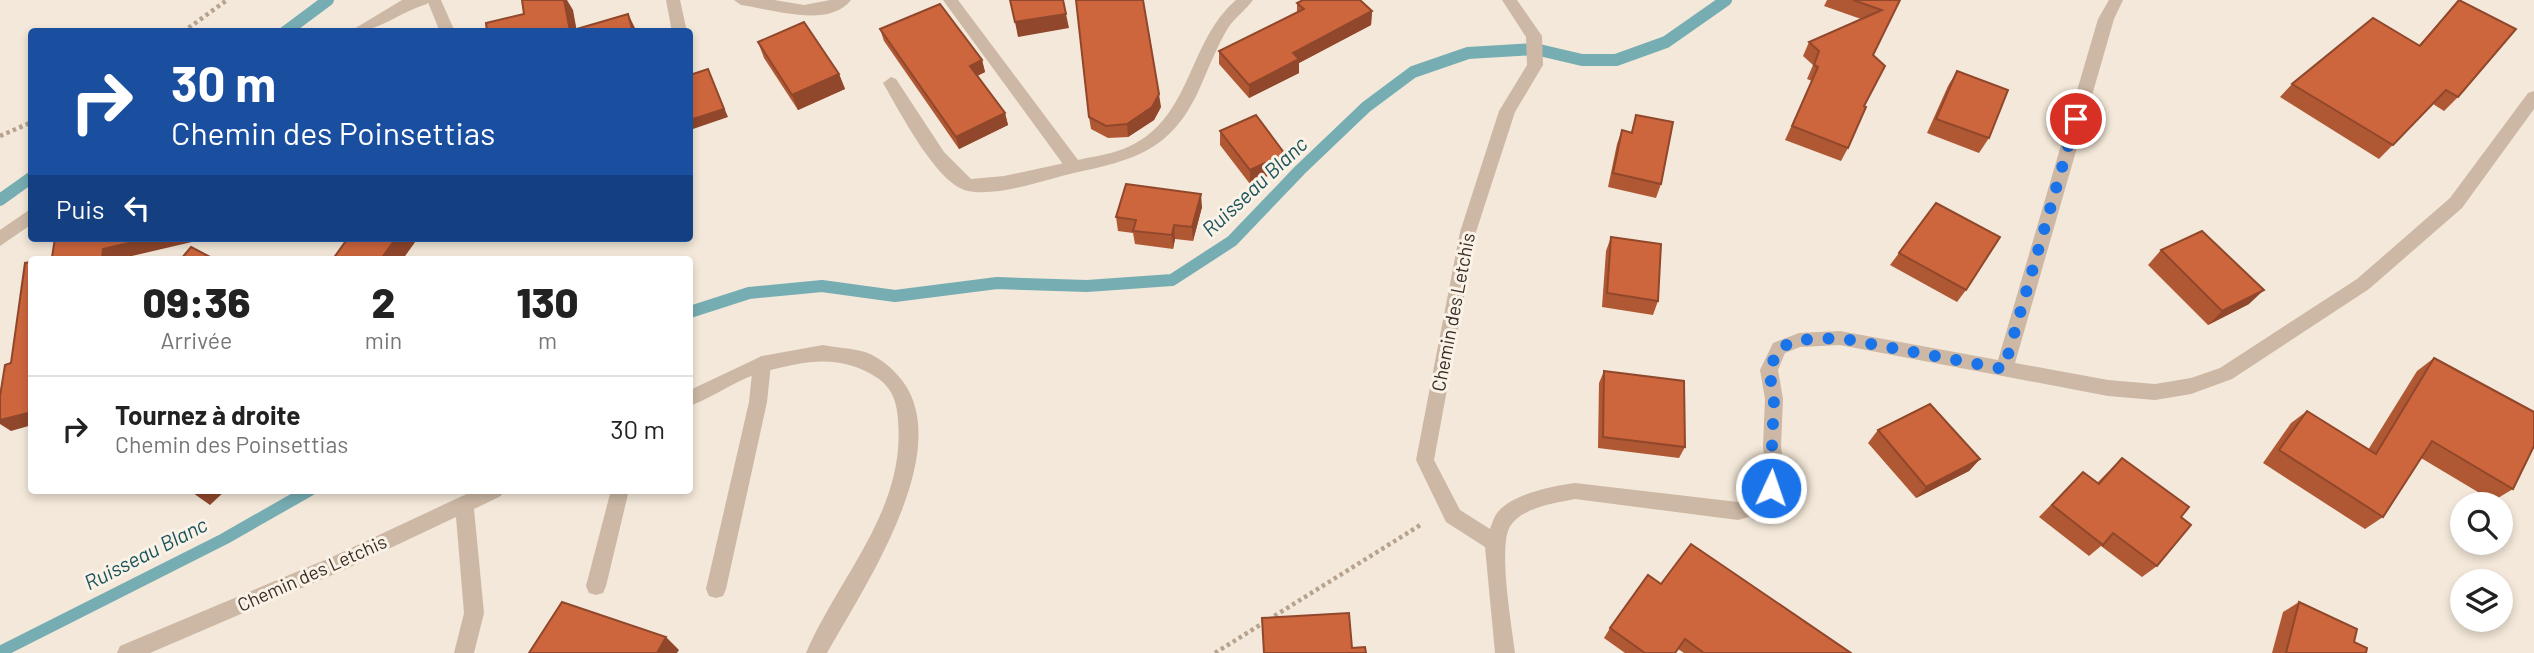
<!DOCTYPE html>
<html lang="fr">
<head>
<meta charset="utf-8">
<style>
	body { margin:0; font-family:Barlow,sans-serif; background:#f2f2f2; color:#222; height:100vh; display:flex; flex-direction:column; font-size:26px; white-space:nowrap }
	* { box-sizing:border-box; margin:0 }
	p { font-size:23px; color:#767676 }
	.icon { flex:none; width:38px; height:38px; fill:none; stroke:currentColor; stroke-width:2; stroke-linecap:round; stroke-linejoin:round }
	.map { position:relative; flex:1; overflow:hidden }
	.drawer { position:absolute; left:28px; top:256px; width:665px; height:238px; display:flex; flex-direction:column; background:#fff; border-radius:7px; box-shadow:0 4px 10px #0003 }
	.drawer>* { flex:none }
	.hud { position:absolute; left:28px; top:28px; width:665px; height:214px; border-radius:7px; box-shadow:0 4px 10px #0003; background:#1a4fa0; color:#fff; overflow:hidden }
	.tools { position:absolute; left:2450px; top:492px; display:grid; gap:14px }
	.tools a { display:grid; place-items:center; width:63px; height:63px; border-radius:50%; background:#fff; box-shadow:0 4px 10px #0003; font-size:35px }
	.pin { position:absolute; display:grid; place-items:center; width:60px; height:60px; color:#fff; margin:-30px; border:4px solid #fff; border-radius:50%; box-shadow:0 2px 7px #0007 }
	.me { position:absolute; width:77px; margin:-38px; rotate:3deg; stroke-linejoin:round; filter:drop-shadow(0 0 5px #0008) }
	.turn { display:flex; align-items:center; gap:24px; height:147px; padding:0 28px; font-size:32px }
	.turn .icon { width:91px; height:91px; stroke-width:2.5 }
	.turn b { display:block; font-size:49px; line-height:60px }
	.then { display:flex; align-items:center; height:66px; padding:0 28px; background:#0003; gap:14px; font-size:26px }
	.eta { display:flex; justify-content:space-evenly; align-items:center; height:119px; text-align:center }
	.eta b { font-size:42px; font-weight:800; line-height:49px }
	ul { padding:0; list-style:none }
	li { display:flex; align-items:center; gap:21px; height:105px; padding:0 28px; border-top:2px solid #e0e0e0 }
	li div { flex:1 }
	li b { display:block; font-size:26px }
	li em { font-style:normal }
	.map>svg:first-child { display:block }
</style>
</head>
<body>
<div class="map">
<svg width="2534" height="653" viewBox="0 0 2534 653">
	<rect width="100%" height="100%" fill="#f3e8d9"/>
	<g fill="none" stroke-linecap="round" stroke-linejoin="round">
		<g stroke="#76adb2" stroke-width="12">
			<path d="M285,32L328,0"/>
			<path d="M0,200L32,177"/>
			<path d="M690,312L749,293L822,286L895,296L997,283L1087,286L1172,280L1232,241L1300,170L1366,107L1413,72L1468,53L1535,49L1582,60H1616L1666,42L1726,0"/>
			<path d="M0,652L224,539L310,490"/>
		</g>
		<g stroke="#b7a28e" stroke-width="4.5" stroke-dasharray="3.5 3.5" stroke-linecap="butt">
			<path d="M183,32L227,0"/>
			<path d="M0,136L32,122"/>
			<path d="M1215,653L1422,524"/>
		</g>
		<g fill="#ccb8a4" fill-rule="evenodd">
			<path d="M427,0H441L455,32H440Z"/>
			<path d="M666,0H680L687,32H672Z"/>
			<path d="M891,77L896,79L944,152L971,179L1004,176L1074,161L1082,167L1074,173C1044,180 998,197 968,191C937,185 899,110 883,83Z"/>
			<path d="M762,356L768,359L771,364L767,402L726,589L723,596L716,598L709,596L706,589L749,402L753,364L756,359Z"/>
			<path d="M611,490H629L606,586L603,593L596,595L589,593L586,586Z"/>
		</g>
		<g fill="#ccb8a4" fill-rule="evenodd">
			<path d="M402,0H429L427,4C397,13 380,32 349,32Z"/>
			<path d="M734,0H774L804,5L830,0H851C829,29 771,9 741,5Z"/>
			<path d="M943,0H958L1078,160C1095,156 1114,154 1130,146C1192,117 1188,41 1236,0H1253C1246,10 1235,17 1228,28C1216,48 1208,70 1198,92C1170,151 1134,160 1074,173L1068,171Z"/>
			<path d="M1502,0H1517L1542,36L1543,65L1515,112L1476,232L1434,460L1460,510L1490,529C1492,524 1494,517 1497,513C1511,494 1553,486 1575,483L1738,502L1756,498L1766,472L1763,446L1765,399L1760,370L1773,343L1799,333L1840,331L1998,360L2098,19L2109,0H2123L2114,19L2015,363L2108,380L2155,384L2191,378L2220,368L2357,279L2450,198L2528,93L2534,91V109L2462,208L2369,289L2232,379L2191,394L2155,400L2108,396L1840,345L1800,347L1785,353L1778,370L1783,399L1781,446L1784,472L1770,511L1738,520L1575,499C1555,503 1524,507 1511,525C1497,543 1512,627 1515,653H1495L1485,547L1446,522L1416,460L1460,232L1499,111L1527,65L1526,37Z"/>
			<path d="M32,208V224L0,246V230Z"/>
			<path d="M823,345C837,348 852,348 865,352C882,358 897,372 906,386C951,458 863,589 827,653H806C839,576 906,510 898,420C897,404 893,389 879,379C842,354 809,360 767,371C740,377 716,396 690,406V390L762,356Z"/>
			<path d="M475,490H503L501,496L474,509L484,613L474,653H454L464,613L456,517L346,569L150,653H117L120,646L332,557Z"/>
		</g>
	</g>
	<g fill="#b05834">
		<path d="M1827,0H1900L1873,55L1864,106L1848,148L1841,161L1785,140L1812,81L1807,79L1813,65L1803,56L1809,42L1861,19L1824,6Z"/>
		<path d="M2459,0L2458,97L2444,111L2433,104L2379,159L2280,97L2292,84L2419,45Z"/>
		<path d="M1297,3L1372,11L1371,25L1299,63V73L1249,98L1219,64V51L1297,13Z"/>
		<path d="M880,29L982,60L985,72L977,76L1005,113L1008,125L959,149L884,41Z"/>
		<path d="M758,42L839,74L845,89L798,110L764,58Z"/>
		<path d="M1957,71L1989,138L1979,153L1927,133L1948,86Z"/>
		<path d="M1161,107L1154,120L1128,137L1108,138L1091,129L1089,117Z"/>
		<path d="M1636,115L1661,184L1656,198L1608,187L1617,144L1622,130L1631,132Z"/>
		<path d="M1220,131L1285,154V168L1250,184L1220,145Z"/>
		<path d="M1202,207L1193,241L1175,239L1173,249L1135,244L1133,233L1118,231L1116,217Z"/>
		<path d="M1611,237L1658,301L1653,315L1602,307L1606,251Z"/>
		<path d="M2161,250L2249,304L2208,325L2148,265Z"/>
		<path d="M1899,253L1966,290L1957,302L1890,265Z"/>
		<path d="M2434,358L2513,489L2493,501L2421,458L2383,517L2365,529L2263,463L2291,423L2307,411L2368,450L2417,371Z"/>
		<path d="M1604,371L1685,447L1679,458L1598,448L1599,383Z"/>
		<path d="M1878,430L1980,459L1969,471L1916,498L1868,443Z"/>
		<path d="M2122,458L2181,517L2157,566L2142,577L2101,546L2089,556L2039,517L2083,472L2097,483Z"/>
		<path d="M1661,584L1851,653H1684L1678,649L1675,653H1625L1604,638L1610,628Z"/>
		<path d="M2299,602L2354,642L2366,653H2272L2283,612Z"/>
	</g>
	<g fill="#90472b">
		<path d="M564,0H567L573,10L577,32H570Z"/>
		<path d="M1372,11L1371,25L1299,63V73L1249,98V85L1293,53Z"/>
		<path d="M628,14L637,32H633Z"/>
		<path d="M1066,14L1069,28L1018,37L1015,22Z"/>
		<path d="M982,60L985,72L973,78L970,66Z"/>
		<path d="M708,69L728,117L690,130V120Z"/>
		<path d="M839,74L845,89L798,110L792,95Z"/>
		<path d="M1159,94L1161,107L1154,120L1128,137L1127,124Z"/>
		<path d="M1005,113L1008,125L959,149L956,137Z"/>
		<path d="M1285,154V168L1250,184V170Z"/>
		<path d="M1201,194L1202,207L1193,241L1192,227Z"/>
		<path d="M1174,225L1175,239L1173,249L1172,235Z"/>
		<path d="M150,238H209L119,259H102L103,249Z"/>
		<path d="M396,238H418L403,259H381Z"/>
		<path d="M2264,290L2249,304L2208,325L2222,311Z"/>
		<path d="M32,412V425L11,431L0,424V420Z"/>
		<path d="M1980,459L1969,471L1916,498L1926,487Z"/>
		<path d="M197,490H226L210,505L193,493Z"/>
		<path d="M666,637L679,650L677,653H657Z"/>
	</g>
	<g fill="#cd663d" stroke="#90472b" stroke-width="2">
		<path d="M522,0H564L570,31L628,14L633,32H487L486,23L524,14Z"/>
		<path d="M1010,0H1063L1066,14L1015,22Z"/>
		<path d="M1076,0H1143L1159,94L1152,107L1127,124L1106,126L1089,117Z"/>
		<path d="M1303,0H1360L1372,11L1293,53L1299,59L1249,85L1219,51L1304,9L1297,3Z"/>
		<path d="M1853,0H1900L1873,55L1885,66L1864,106L1866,107L1848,148L1792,126L1818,67L1814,65L1819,51L1809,42L1882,10Z"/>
		<path d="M2459,0L2516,29L2458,97L2446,90L2393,145L2292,84L2373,18L2420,46Z"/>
		<path d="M940,4L982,60L970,66L1005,113L956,137L880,29Z"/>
		<path d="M804,22L839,74L792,95L758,42Z"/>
		<path d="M708,69L724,109L690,120V75Z"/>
		<path d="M1957,71L2008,90L1989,138L1936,119Z"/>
		<path d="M1256,115L1285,154L1250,170L1220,131Z"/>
		<path d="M1636,115L1673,122L1661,184L1613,173L1622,130L1632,133Z"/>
		<path d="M1126,184L1201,194L1192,227L1174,225L1172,235L1133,231L1136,220L1116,217Z"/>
		<path d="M1936,203L2000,237L1966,290L1899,253Z"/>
		<path d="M2202,231L2264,290L2222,311L2161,250Z"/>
		<path d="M1611,237L1661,244L1658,301L1607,293Z"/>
		<path d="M55,238H150L103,249L102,259H44L52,257Z"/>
		<path d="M348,238H396L381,259H333Z"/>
		<path d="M191,247L214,259H181Z"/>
		<path d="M32,262V412L0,420V396L5,365L11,363L25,263Z"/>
		<path d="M2434,358L2534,412V446L2513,489L2432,441L2383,517L2279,450L2307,411L2376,454Z"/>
		<path d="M1604,371L1684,381L1685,447L1603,437Z"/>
		<path d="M1930,404L1980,459L1926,487L1878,430Z"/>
		<path d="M2122,458L2189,507L2181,517L2191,525L2157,566L2113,533L2103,545L2052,505L2083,472L2099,484Z"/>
		<path d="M188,490H197L193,493Z"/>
		<path d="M1691,544L1851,653H1704L1685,639L1675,653H1645L1610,628L1648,575L1661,584Z"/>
		<path d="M562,602L666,637L657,653H529Z"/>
		<path d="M2299,602L2357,629L2354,642L2367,648L2366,653H2286Z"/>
		<path d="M1349,613L1352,648L1365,647L1366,653H1264L1262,618Z"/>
	</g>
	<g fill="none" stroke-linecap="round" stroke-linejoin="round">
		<path stroke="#1a73e8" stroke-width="12" stroke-dasharray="0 21.6" d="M1771,488L1775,472L1772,446L1774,399L1769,370L1779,348L1799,340L1840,338L2004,369L2076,119"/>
	</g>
	<g text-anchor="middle" stroke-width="6" stroke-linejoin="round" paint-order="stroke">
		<g font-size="19" fill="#372c26" stroke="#faf2e6">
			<text transform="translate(1453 312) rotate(-79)" y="7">Chemin des Letchis</text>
			<text transform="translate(312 573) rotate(-24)" y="7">Chemin des Letchis</text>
		</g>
		<g font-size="21" font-style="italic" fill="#19535b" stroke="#faf2e6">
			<text transform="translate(1255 187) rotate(-43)" y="7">Ruisseau Blanc</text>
			<text transform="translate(146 554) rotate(-27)" y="7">Ruisseau Blanc</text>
		</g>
	</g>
</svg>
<div class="tools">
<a><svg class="icon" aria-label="search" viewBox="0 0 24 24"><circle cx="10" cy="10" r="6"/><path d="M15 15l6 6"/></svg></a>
<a><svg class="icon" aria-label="layers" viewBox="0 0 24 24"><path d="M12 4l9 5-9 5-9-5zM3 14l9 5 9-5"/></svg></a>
</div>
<div class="pin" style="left:2076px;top:119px;background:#d93025"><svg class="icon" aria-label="arrive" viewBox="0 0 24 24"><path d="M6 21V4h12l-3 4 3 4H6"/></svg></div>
<svg class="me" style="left:1771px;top:488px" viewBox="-20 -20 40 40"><circle r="17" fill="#1a73e8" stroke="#fff" stroke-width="3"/><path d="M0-11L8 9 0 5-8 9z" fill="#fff"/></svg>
<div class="hud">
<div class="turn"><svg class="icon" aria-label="right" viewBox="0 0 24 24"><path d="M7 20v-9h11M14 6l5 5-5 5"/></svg><div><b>30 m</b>Chemin des Poinsettias</div></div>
<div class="then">Puis<svg class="icon" aria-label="left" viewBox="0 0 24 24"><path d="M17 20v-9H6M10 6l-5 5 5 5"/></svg></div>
</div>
<section class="drawer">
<div class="eta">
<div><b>09:36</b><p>Arrivée</p></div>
<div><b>2</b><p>min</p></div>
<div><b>130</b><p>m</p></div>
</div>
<ul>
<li><svg class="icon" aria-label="right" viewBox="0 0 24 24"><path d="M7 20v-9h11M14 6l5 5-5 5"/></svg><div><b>Tournez à droite</b><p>Chemin des Poinsettias</p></div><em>30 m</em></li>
</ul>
</section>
</div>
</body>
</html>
